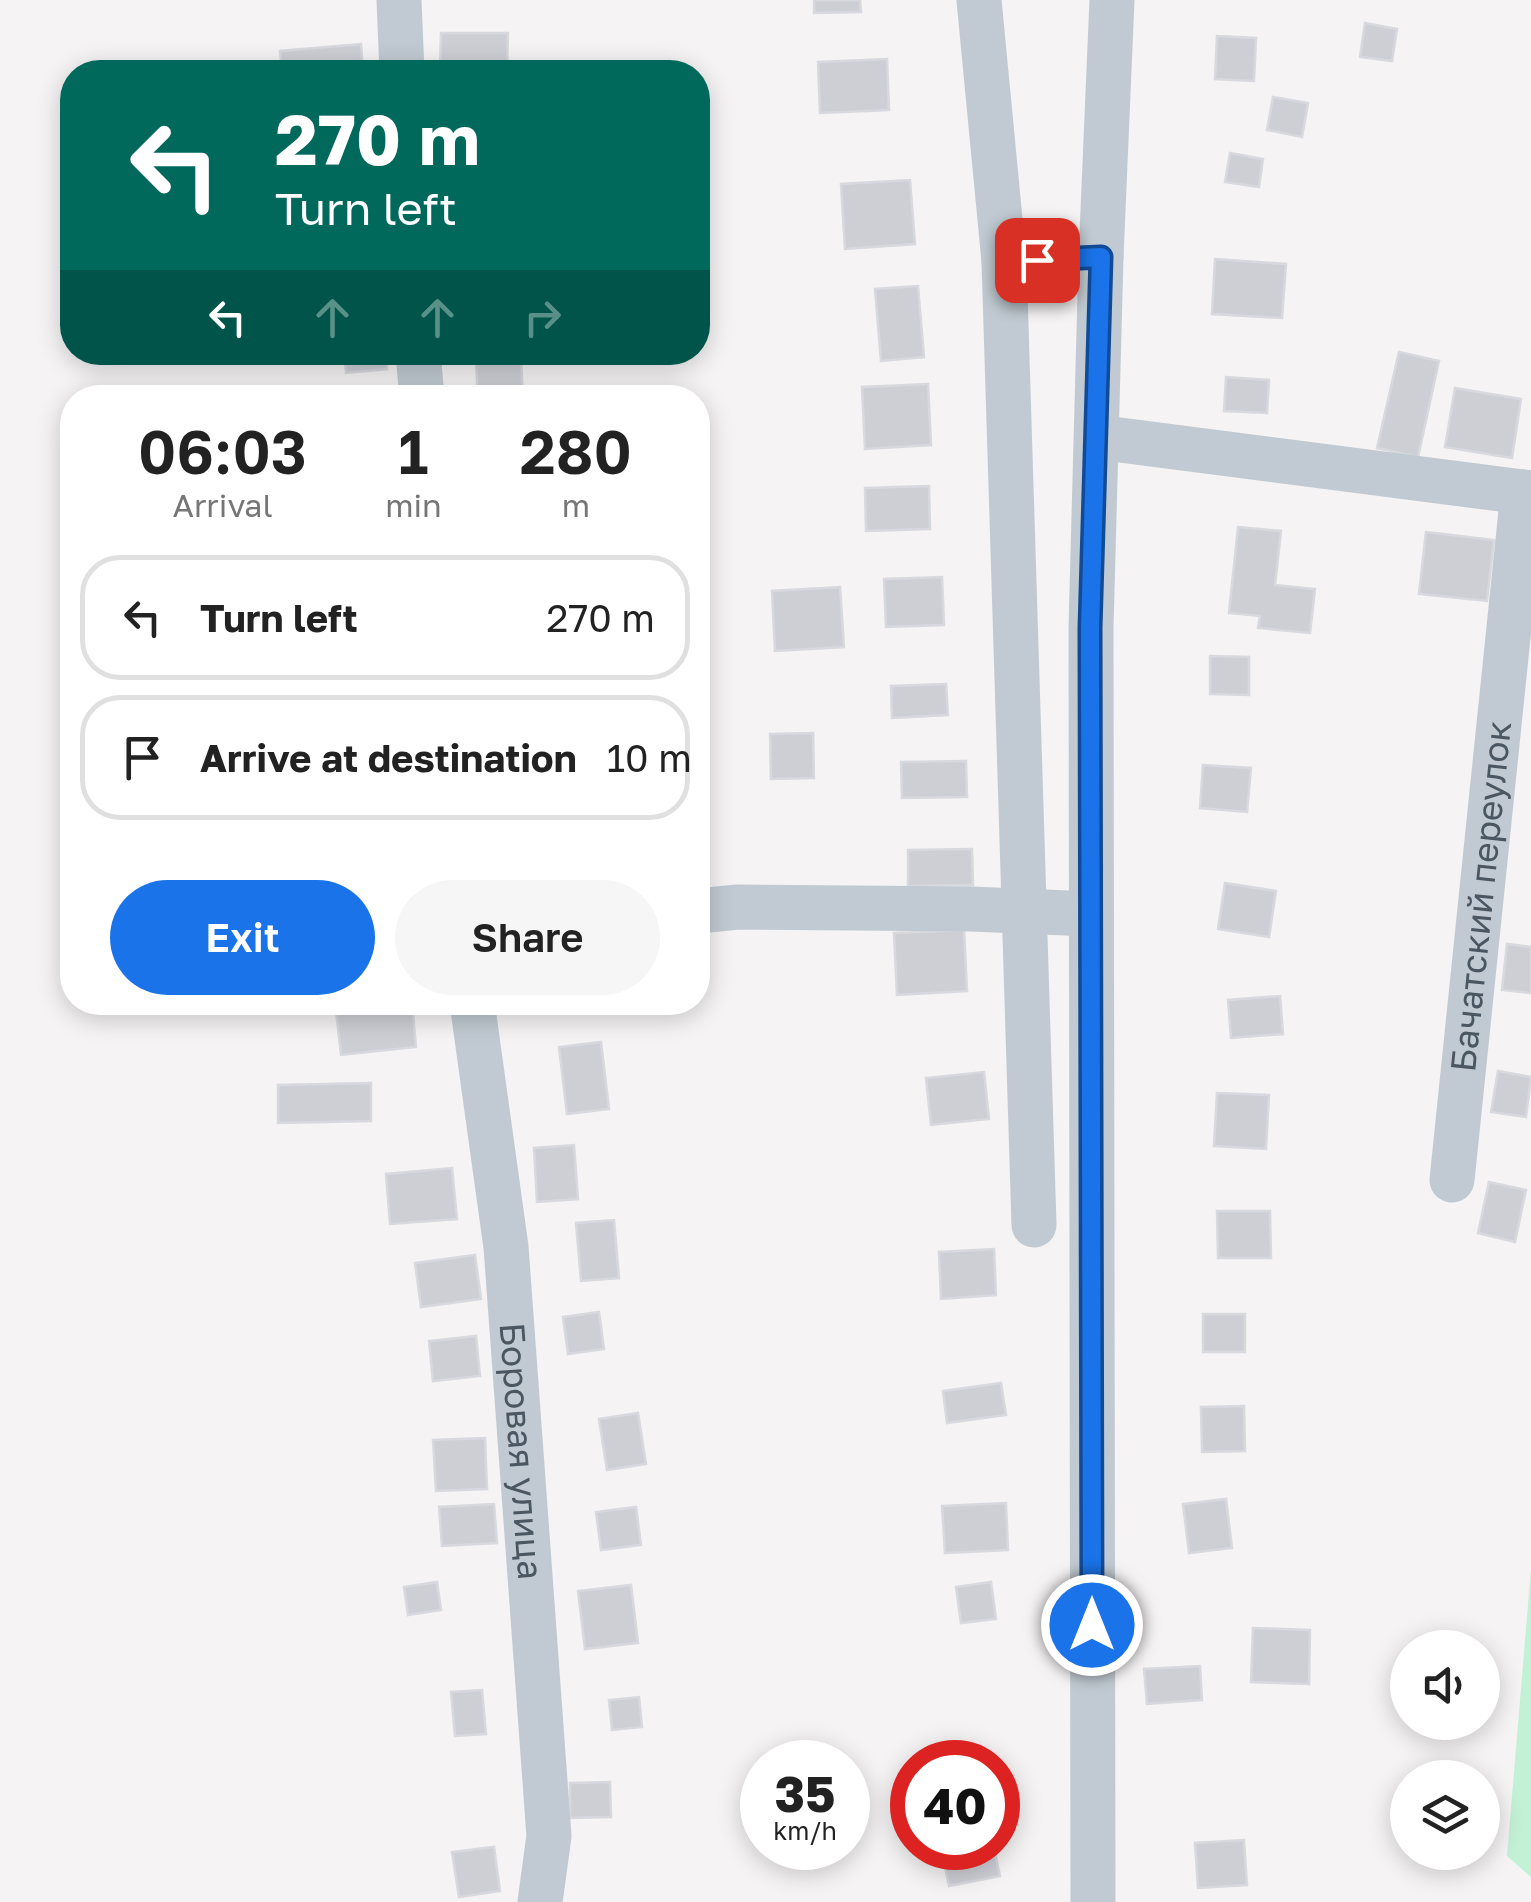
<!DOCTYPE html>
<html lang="en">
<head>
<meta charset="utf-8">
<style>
	body { margin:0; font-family:"Golos Text",sans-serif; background:#f6f6f6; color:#222; height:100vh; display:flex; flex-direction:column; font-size:38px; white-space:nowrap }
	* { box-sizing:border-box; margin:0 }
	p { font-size:32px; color:#767676 }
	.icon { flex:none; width:55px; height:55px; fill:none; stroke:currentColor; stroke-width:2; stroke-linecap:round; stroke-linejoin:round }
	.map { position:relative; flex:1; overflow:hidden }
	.panel { position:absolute; left:60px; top:385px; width:650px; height:630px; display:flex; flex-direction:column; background:#fff; border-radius:40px; box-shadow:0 5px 25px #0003 }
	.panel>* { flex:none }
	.hud { position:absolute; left:60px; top:60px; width:650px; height:305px; border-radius:40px; box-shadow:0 5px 25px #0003; background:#00695c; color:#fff; overflow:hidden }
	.buttons { position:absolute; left:1390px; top:1630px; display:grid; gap:20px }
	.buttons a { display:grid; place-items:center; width:110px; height:110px; border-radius:50%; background:#fff; box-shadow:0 5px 25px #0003; font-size:50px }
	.speed { position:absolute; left:740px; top:1740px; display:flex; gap:20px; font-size:50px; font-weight:700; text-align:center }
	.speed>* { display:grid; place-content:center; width:130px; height:130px; border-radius:50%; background:#fff; box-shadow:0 5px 25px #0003; line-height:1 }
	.speed small { font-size:25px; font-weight:400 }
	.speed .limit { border:15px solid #d22; background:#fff; color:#111 }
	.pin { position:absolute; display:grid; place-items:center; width:85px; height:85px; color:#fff; margin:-42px; border-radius:20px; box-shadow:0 5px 15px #0006 }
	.me { position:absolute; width:110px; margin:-55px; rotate:0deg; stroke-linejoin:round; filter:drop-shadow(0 0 8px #0008) }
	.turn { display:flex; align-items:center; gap:35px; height:210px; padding:0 50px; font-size:45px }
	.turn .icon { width:130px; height:130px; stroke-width:2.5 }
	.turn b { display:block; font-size:70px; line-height:85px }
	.lanes { display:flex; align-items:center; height:95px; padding:0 50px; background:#0003; justify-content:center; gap:50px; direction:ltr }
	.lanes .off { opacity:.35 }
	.eta { display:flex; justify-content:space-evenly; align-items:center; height:170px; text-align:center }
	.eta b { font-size:60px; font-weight:600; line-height:70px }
	.cta { display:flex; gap:20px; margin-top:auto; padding:20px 50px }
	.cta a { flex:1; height:115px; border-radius:60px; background:#1a73e8; color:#fff; font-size:40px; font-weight:600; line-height:115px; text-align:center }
	.cta a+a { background:#f6f6f6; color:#222 }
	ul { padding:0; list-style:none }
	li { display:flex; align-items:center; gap:30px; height:125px; margin:0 20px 15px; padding:0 30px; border:5px solid #e0e0e0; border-radius:40px }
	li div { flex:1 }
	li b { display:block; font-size:38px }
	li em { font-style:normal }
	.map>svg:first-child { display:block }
</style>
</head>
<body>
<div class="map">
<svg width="1531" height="1902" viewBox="0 0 1531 1902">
	<rect width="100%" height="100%" fill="#f5f3f3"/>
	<path fill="#c3f1d5" d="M1531,1569V1877L1507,1856Z"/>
	<g fill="#cdcfd5" stroke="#d7d9de" stroke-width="2.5">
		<path d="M814,0H860L861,12L814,13Z"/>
		<path d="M1365,23L1397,29L1392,61L1360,57Z"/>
		<path d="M441,33H508L507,72H440Z"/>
		<path d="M1217,36L1256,38L1254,81L1215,79Z"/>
		<path d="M361,44L363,72H282L280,51Z"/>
		<path d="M887,59L889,110L820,113L818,62Z"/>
		<path d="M1273,97L1308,103L1302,137L1267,130Z"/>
		<path d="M1230,153L1263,159L1259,187L1225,182Z"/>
		<path d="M910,180L915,244L845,249L841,184Z"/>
		<path d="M1215,259L1286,264L1282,318L1212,314Z"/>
		<path d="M918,286L924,357L881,361L875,289Z"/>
		<path d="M344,352H386L387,369L346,373Z"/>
		<path d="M1399,352L1439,361L1418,457L1377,448Z"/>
		<path d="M521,361L523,398H478L476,363Z"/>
		<path d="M1226,377L1269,380L1267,413L1224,411Z"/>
		<path d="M928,384L931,445L865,449L862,387Z"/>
		<path d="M1455,388L1521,399L1512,458L1445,447Z"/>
		<path d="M929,486L930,529L866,531L865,488Z"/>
		<path d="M1238,527L1281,531L1275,585L1315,589L1310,633L1258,628L1260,616L1229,613Z"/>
		<path d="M1426,532L1494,540L1487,601L1419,594Z"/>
		<path d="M942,577L944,625L886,627L884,579Z"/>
		<path d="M840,587L844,647L775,651L772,591Z"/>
		<path d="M1210,656L1249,657V695L1210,694Z"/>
		<path d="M946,684L948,715L892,718L891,686Z"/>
		<path d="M813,733L814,778L771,779L770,734Z"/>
		<path d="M966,761L967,797L902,798L901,762Z"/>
		<path d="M1203,765L1251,768L1247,812L1200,808Z"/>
		<path d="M972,849L973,885L908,886V850Z"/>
		<path d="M1225,883L1276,891L1269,937L1218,929Z"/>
		<path d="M964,930L967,991L897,995L894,933Z"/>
		<path d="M1507,944L1531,947V993L1502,990Z"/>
		<path d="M1280,996L1283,1034L1231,1038L1228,1000Z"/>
		<path d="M335,1002H412L416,1047L341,1055Z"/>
		<path d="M524,1002H566V1007L524,1009Z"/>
		<path d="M601,1042L609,1109L567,1114L559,1047Z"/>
		<path d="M1498,1071L1531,1077L1526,1117L1491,1112Z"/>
		<path d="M984,1072L989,1119L931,1125L926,1078Z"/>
		<path d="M371,1083V1121L278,1123V1085Z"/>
		<path d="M1217,1093L1269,1095L1266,1149L1214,1146Z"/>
		<path d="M574,1145L578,1199L537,1202L534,1148Z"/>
		<path d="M452,1168L457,1219L390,1224L386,1174Z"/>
		<path d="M1489,1182L1526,1190L1515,1242L1478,1233Z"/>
		<path d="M1217,1211H1270L1271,1258H1218Z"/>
		<path d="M614,1220L619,1278L581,1281L576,1223Z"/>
		<path d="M994,1249L996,1295L941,1299L939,1252Z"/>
		<path d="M475,1255L481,1299L421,1307L415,1263Z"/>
		<path d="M599,1312L604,1349L568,1354L563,1317Z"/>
		<rect x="1203" y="1314" width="42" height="38"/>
		<path d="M476,1336L480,1376L433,1381L429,1341Z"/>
		<path d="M1001,1383L1006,1415L947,1423L943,1391Z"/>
		<path d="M1244,1406L1245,1451L1202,1452L1201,1407Z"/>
		<path d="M638,1413L646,1464L607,1470L599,1419Z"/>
		<path d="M485,1438L487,1489L436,1491L433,1440Z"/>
		<path d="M1226,1499L1232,1548L1189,1553L1183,1504Z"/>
		<path d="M1006,1503L1008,1550L945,1553L942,1506Z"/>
		<path d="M494,1504L497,1543L442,1546L439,1507Z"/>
		<path d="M636,1507L641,1545L601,1550L596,1512Z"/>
		<path d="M437,1582L441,1610L408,1615L404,1587Z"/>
		<path d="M991,1582L996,1619L961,1623L956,1587Z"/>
		<path d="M631,1585L638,1643L585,1649L578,1591Z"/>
		<path d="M1253,1628L1310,1630L1309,1684L1251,1682Z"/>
		<path d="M1200,1666L1202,1700L1147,1704L1144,1669Z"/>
		<path d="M482,1690L486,1734L455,1736L451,1692Z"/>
		<path d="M639,1697L642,1727L612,1730L609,1700Z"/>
		<path d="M610,1782L611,1817L570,1818V1783Z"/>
		<path d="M1244,1840L1247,1885L1198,1888L1195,1843Z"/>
		<path d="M494,1847L500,1891L459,1897L452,1852Z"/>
		<path d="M941,1848H994L1000,1876L949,1886Z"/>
	</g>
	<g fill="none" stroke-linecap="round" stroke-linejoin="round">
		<g stroke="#c1cad2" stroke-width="45">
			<path d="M399,0L402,72"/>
			<path d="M979,0L1004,261L1034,1225"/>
			<path d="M1004,261L1101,257"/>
			<path d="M418,352L422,398"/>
			<path d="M1097,437L1531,493"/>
			<path d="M698,911L738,907L971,909L1091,914"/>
			<path id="s1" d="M472,1002L506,1247L549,1836L540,1902"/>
			<path id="s2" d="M1452,1180L1523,492"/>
			<path d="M1093,1902L1091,628L1101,257L1112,0"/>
		</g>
	</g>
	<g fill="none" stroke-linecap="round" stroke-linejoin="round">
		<defs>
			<path id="route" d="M1037,260L1101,257L1090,628L1092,1625"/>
		</defs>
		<use href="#route" stroke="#114b97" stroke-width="25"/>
		<use href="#route" stroke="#1a73e8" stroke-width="18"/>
	</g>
	<g text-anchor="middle" stroke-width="8" stroke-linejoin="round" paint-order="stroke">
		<g font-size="35" fill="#4a5661" stroke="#fff">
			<text dy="12" stroke="none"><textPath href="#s2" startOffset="285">Бачатский переулок</textPath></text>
			<text dy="12" stroke="none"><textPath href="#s1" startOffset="452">Боровая улица</textPath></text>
		</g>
	</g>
</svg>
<div class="buttons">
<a><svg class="icon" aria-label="sound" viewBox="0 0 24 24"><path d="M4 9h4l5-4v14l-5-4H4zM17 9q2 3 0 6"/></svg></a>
<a><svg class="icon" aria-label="layers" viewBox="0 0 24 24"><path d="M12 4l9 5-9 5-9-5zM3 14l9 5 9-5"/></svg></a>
</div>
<div class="speed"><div>35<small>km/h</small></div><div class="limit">40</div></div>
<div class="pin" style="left:1037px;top:260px;background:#d93025"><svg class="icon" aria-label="arrive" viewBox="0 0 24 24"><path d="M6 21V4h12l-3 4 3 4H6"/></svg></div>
<svg class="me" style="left:1092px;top:1625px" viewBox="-20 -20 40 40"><circle r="17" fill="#1a73e8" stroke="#fff" stroke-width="3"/><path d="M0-11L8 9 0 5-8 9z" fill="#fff"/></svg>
<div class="hud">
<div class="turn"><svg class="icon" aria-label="left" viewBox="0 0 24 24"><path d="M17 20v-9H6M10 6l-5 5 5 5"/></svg><div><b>270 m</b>Turn left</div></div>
<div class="lanes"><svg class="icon" aria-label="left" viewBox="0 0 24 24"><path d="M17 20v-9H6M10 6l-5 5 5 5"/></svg><svg class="icon off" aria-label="ahead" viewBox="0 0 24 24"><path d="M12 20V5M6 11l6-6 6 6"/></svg><svg class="icon off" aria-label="ahead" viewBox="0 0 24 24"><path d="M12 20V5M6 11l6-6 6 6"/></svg><svg class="icon off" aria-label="right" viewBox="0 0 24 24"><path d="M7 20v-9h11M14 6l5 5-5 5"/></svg></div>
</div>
<section class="panel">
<div class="eta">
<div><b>06:03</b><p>Arrival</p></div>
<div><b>1</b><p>min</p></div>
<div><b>280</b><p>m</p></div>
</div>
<ul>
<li><svg class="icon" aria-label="left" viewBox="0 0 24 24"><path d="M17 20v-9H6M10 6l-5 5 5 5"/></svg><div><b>Turn left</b></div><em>270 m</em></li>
<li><svg class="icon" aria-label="arrive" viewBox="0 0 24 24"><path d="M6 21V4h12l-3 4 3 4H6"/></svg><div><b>Arrive at destination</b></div><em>10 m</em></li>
</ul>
<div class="cta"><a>Exit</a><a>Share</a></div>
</section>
</div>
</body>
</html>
